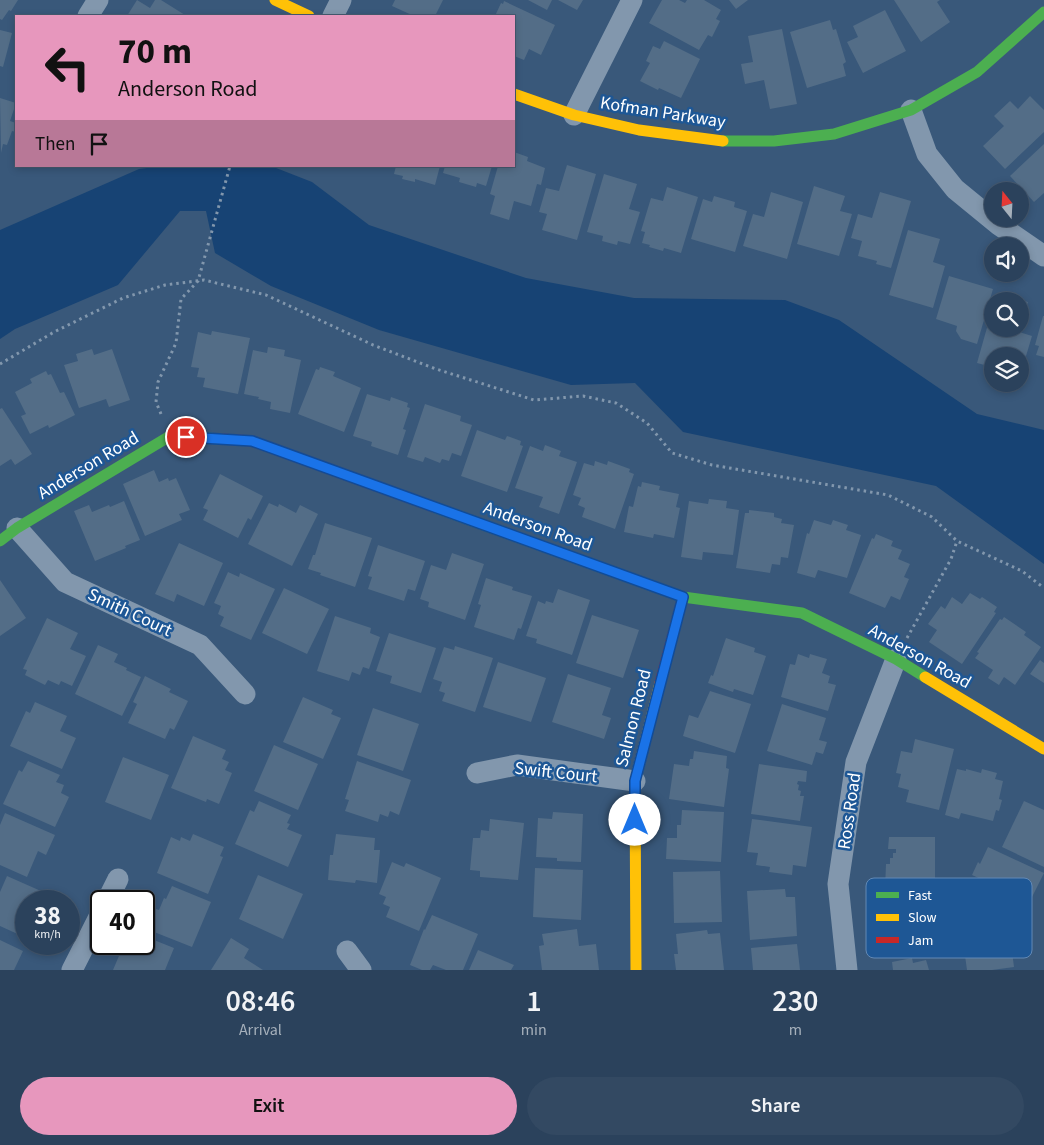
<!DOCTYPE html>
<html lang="en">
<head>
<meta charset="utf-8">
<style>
	body { margin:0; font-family:"Source Sans 3",sans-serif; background:#334962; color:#f1f3f6; height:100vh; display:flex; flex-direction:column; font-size:19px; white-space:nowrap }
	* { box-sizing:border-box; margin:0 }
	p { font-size:16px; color:#a6b0bb }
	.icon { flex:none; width:28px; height:28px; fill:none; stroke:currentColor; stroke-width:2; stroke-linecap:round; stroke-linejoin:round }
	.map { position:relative; height:970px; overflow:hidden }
	.drawer { display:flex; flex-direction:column; background:#2b425c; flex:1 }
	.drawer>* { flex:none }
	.guide { position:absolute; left:15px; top:15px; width:500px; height:152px; border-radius:0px; box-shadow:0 2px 8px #0003,0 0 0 1px #475b72; background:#e797bd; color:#111; overflow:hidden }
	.needle { width:32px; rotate:342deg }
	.controls { position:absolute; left:984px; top:182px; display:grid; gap:10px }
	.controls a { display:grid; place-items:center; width:45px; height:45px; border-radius:50%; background:#2b425c; box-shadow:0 2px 8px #0003,0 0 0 1px #475b72; font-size:25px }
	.speed { position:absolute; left:15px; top:890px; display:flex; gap:10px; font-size:25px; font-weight:700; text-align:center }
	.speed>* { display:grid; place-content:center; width:65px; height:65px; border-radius:50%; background:#2b425c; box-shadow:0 2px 8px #0003,0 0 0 1px #475b72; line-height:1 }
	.speed small { font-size:12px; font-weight:400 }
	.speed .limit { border:2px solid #111; border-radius:8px; background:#fff; color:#111 }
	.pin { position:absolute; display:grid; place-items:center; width:42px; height:42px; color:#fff; margin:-21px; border:2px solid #fff; border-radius:50%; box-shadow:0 1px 5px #0007 }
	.me { position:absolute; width:55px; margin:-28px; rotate:0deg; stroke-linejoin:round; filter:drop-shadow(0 0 4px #0008) }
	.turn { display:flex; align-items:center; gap:18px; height:105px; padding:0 20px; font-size:22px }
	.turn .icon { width:65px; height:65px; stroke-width:2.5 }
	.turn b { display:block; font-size:35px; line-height:42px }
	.then { display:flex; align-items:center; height:48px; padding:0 20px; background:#0003; gap:10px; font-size:19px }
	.eta { display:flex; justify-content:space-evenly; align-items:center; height:85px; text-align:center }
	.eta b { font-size:30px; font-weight:600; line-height:35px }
	.primary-button { display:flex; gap:10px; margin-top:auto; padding:10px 20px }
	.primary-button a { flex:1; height:58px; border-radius:30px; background:#e797bd; color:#111; font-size:20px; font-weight:600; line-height:58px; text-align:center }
	.primary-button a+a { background:#334962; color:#f1f3f6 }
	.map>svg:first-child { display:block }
</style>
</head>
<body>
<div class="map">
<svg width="1044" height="970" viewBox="0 0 1044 970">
	<rect width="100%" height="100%" fill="#39587a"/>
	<path fill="#174374" d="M163,166H271L312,182L369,225L526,278L634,298L785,300L839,320L977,414L1044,430V564L936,486L683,432L635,383L571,385L379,330L271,286L215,253L206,211H180L118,285L15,329L0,339V230L139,169Z"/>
	<g fill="#536d87">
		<path d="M0,0H18L11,11L9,10L2,20L0,19Z"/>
		<path d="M137,0L150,8L155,0H161L185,15V16H127Z"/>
		<path d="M395,0H443L435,16H414L392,6Z"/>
		<path d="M528,0H552L547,10Z"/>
		<path d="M558,0H583L577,10Z"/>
		<path d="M662,0H679L685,3L687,0H704L721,10L716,19L720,21L712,37L708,35L699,50L649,23Z"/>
		<path d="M729,0H748L736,9Z"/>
		<path d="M894,0H940L937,2L950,22L921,42Z"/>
		<path d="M504,1L555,25L541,55L529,49L524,60L514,56V16H495L501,3L503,4Z"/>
		<path d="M885,10L906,51L863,73L847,42L858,37L853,26Z"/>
		<path d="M830,20L833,30L836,29L846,62L843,64L846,76L807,88L790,32Z"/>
		<path d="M782,29L797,104L770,109L764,80L745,84L741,64L753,62L748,36Z"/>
		<path d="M0,30L12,33L3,67L0,66Z"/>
		<path d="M664,41L700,59L681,98L659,88L658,90L640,81L650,63L646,61L653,46L660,49Z"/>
		<path d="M1030,96L1044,110V132L1005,169L983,146L1004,126L994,116L1010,101L1018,109Z"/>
		<path d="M0,98L16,103L10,121L16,123V132L12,131L7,145L3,144L1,153Z"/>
		<path d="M1044,144V193L1034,202L1010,176Z"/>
		<path d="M514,152L528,157L527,161L545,168L541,185L537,184L531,206L514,201L509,220L490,214L495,196L490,194L498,166H514Z"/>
		<path d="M567,165L596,174L577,240L542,230L547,214L539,212L546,188L559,191Z"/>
		<path d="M396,166H440L435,185L415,179V182L402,179L403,176L394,174Z"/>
		<path d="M445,166H492L486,186L477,183L476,187L459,182L460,178L443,173Z"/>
		<path d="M604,174L637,184L629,209L640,212L630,244L618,241L617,245L602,241L603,236L587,232Z"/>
		<path d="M814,186L845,196L840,211L852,214L839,256L797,244Z"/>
		<path d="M667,187L698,197L681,253L664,248L663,251L649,247L650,245L642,243L645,232L641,231L651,198L663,201Z"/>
		<path d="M771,192L803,202L787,259L743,246L753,214L764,217Z"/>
		<path d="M880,192L911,201L891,268L876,264L877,261L858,256L862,241L851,238L858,214L872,218Z"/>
		<path d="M714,196L735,202L734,207L747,211L735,252L691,239L703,199L712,202Z"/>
		<path d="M908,230L940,239L933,262L945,266L933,308L889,295Z"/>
		<path d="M949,276L993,289L977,344L961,339L956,331L957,326L936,319Z"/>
		<path d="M997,293L1028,302L1020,326V301H995Z"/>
		<path d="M992,310V329H1014L1013,330L1032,336L1026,356L1015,353L1014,356H992V367L977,363Z"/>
		<path d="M1043,316H1044V357L1036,355L1039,346L1035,345Z"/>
		<path d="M212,331L250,338L238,394L203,387L205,378L197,377L199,368L191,367L198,332L211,335Z"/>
		<path d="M268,347L285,350L284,356L301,360L290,413L270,409L271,402L258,399L259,397L244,394L253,350L267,353Z"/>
		<path d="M92,349L94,355L112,349L130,400L109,407L106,399L79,408L64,365L78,361L76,354Z"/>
		<path d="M320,367L335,372L333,376L361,388L344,432L298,414L316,369L319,370Z"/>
		<path d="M46,371L48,375L51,374L60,393L64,392L75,415L49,428L48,425L30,434L21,416L26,414L15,392L32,383L30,379Z"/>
		<path d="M367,394L390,401L391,397L408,403L407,407L410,408L403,429L406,430L398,455L371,446L372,442L353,436Z"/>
		<path d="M425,404L461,416L460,421L472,425L461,456L452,453L449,461L442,459L440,463L425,457L423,462L407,457Z"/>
		<path d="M2,408L32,454L15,465L11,459L0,466V409Z"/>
		<path d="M477,430L505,440L507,436L521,441L520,445L523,446L507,492L461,476Z"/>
		<path d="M545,445L561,451L559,456L577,462L559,514L539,507L543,497L515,488L530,446L543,451Z"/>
		<path d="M595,461L607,465L608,461L630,469L629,472L634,474L615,529L582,517L585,508L578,505L581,498L573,495L584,463L594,466Z"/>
		<path d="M154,470L159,482L168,478L169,481L176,478L190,510L179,514L182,520L145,536L123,484Z"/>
		<path d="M220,474L263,496L251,520L248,518L238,538L203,520L208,510L203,508Z"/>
		<path d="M642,482L660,486L659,490L679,494L676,507L680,508L674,538L654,534L653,538L624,532L629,506L633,507L638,486L641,487Z"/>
		<path d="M709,499L727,501L726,508L739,510L733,555L703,552L702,560L681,557L689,501L708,504Z"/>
		<path d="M124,501L140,540L125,546L126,548L95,561L74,511L89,505L92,512L109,505L110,507Z"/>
		<path d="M269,503L278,507L279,504L296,513L300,505L318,514L292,566L248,544Z"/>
		<path d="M749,510L774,513V517L782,519L781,523L794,525L788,558L781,557L780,565L772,564L770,573L736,568L745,513H749Z"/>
		<path d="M814,520L831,525L833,520L848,525L846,530L861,535L847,578L818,570L815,578L797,573L807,533L809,534Z"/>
		<path d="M325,523L372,538L355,587L320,575L321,573L308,569L313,555H315Z"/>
		<path d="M876,534L893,541L891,546L902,550L898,559L910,564L904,577L909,579L900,600L891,596L885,608L849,593L872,538L874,539Z"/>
		<path d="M179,543L223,563L204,606L177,594L174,602L155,594Z"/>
		<path d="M378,545L425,561L415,591L408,589L404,601L368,589L372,577L368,576Z"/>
		<path d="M452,553L484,564L465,620L428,607L429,602L420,599L431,565L446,570Z"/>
		<path d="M228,572L239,577L240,573L275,589L251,640L220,626L224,617L218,614L221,606L214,603Z"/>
		<path d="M486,578L513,587L512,590L532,596L521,629L518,628L514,640L474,627L481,605L478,604Z"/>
		<path d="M0,580L26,618L0,636Z"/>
		<path d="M284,588L329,609L307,654L262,633Z"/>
		<path d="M558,589L590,600L572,655L536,643L537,639L526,636L538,601L545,604L546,601L553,603Z"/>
		<path d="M970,593L980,599L982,597L997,607L994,612L996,613L962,664L929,642L937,630L928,624L941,606L945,609L952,597L962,604Z"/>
		<path d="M592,615L639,630L623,678L576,663Z"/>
		<path d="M335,616L371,628L370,633L380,637L369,669L363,667L360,675L352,672L349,681L317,671Z"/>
		<path d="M1004,617L1026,632L1024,635L1041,647L1015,685L1004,677L999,685L988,678L993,670L975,658L979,653L977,652L1000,619L1002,620Z"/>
		<path d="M47,618L78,633L70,649L86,656L72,686L61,681L59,685L48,680L45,685L25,675L27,670L23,669Z"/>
		<path d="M389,633L436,648L421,693L390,683L392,676L376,671Z"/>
		<path d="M726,638L755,648L754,652L766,656L753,695L734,689L733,692L708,683L711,675L713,676Z"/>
		<path d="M98,645L118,654L114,662L127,668L126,670L141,677L122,716L75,694Z"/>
		<path d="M455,646L493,658L475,712L442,701L445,693L439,691L442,682L433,679L444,647L454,650Z"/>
		<path d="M798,654L809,658L810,654L827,659L822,673L830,676L828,683L836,685L828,711L781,697L790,664L795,665Z"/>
		<path d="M1040,660L1044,663V683L1030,674Z"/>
		<path d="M498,662L546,678L531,722L483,707Z"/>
		<path d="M568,674L611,688L602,715L611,718L604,739L552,722Z"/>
		<path d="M145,676L171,689L169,692L188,701L174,730L170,728L165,739L128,723L137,704L133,702Z"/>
		<path d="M710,691L751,704L735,753L683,736L689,715L698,718Z"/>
		<path d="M303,697L333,710L331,714L341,718L323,759L283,742Z"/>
		<path d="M35,702L67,716L60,731L76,738L62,769L10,746L26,711L30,713Z"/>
		<path d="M782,704L826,718L819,740L827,742L823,754L816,752L812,765L767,751Z"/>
		<path d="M373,708L419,724L403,771L357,755Z"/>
		<path d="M193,736L226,750L222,759L229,762L225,770L232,773L219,804L207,799L206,802L171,788Z"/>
		<path d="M915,739L954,749L939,810L906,802L909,790L898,787L901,774L896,773L901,751L912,753Z"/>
		<path d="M274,745L318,764L298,810L254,791Z"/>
		<path d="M694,751L727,756L726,768L729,769L724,807L669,799L674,764L689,766L690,759H693Z"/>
		<path d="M123,757L169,775L151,820L105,802Z"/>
		<path d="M28,761L60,775L56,782L64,785L61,793L69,797L55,827L3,804L19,770L22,772Z"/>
		<path d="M357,761L411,780L399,815L390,811L388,817L380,814L378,822L345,811L349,800L345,799Z"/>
		<path d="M759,764L807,771L806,782L798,781L797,784L799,785L798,790L801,791L800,796H804L800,821L751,814Z"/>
		<path d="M957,769L966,771V769L981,773L982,769L997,773L995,779L1003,781L999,799L1002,800L999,811L996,810L993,821L961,813L959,819L945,815Z"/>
		<path d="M259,801L291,815L287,823L290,824L287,829L302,835L288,867L235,844L250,810L254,812Z"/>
		<path d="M1024,801L1044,810V867L1002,847Z"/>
		<path d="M682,810L724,812L721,862L666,859L667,838H677V825H681Z"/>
		<path d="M553,812L583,814L581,862L557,861V858L536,857L538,818L552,819Z"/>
		<path d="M5,813L55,835L46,855L38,851L27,877L0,865V825Z"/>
		<path d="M490,819L524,823L518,880L480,877V871L470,870L473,838H480L481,830L489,831Z"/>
		<path d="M752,819L812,827L806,867L793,865L792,875L769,872L770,867L756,865L758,853L747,852Z"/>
		<path d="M193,834L224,847L220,856L223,857L208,894L157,873L171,837L180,841L181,837L190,841Z"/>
		<path d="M336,834L375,838L374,850H380L377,883L356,880L355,883L328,880L330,855H333Z"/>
		<path d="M889,837H935V889H885L886,864H890V858H893V853H896V849H888Z"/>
		<path d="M988,847L1044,873L1029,903L1016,897L1010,911L989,901L992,897L978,890L983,880L972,875L978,862L980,864Z"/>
		<path d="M392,862L404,867L406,863L441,878L419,931L386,917L390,907L383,904L386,897L379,894Z"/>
		<path d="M535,868L583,870L581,920L533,917Z"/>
		<path d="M720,871L722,922L674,923L673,872Z"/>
		<path d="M258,875L303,894L283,939L239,919Z"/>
		<path d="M7,876L59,899L58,901H26V928L22,936L0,926V892Z"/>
		<path d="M172,886L211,902L192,947L144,928V921L150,907L159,910L164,898L166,899Z"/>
		<path d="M785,889L786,897H795L797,936L750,940L747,891Z"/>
		<path d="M432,915L478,934L463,970H446L433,965L430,970H422L410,965L424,929L425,930Z"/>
		<path d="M997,922L999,929L1009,928L1014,967L992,970H967L961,927Z"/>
		<path d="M577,929L579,946L596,944L599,970H542L539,946L544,945L542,934Z"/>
		<path d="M707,930L708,934L720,933L724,970H676L674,954H678L676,934Z"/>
		<path d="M144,936L174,948L165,970H113L124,944H144Z"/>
		<path d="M231,938L249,949L244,958L263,970H211Z"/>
		<path d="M0,940L23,951L14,970H0Z"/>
		<path d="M797,944L800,970H753L751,948Z"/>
		<path d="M478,950L514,965L511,970H469Z"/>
		<path d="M912,958L913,963L926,960L929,970H893L892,962Z"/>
	</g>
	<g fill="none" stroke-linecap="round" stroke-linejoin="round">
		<g stroke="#8297ad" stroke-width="3" stroke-dasharray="2.5 4" stroke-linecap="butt">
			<path d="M0,364L54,332L123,298L165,285L204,280L266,295L373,345L436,369L534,400L583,396L616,403L647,423L672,453L712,465L888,495L932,517L957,541L1022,571L1044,588"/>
			<path d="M161,414L156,402L158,382L176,343L181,299L198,281L230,166"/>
			<path d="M907,638L951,559L957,541"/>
		</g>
		<g stroke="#8297ad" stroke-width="21">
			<path d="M88,16L98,0"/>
			<path d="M333,16L341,0"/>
			<path d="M911,110L927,154L955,189L999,225L1044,256"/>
			<path d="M574,115L632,0"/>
			<path d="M17,528L65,582L200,645L245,694"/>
			<path d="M477,773L517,765L635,781"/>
			<path d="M107,901L118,879"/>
			<path d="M347,951L361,970"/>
			<path d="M72,970L101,913"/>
			<path d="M847,970L838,884L856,762L896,659"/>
		</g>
		<g stroke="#4caf50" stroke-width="11">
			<path d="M723,141H774L834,134L911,110L977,72L1044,12"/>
			<path d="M434,507L683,597L802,613L896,659L925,677"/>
			<path d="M0,541L17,528L170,436L222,439"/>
		</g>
		<g stroke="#ffc107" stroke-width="11">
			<path d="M275,0L309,16"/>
			<path d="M514,94L574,115L639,130L723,141"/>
			<path d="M925,677L1044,749"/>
			<path d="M636,970L635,781L660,683"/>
		</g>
		<g stroke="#c62828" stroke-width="11">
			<path d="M222,439L252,441L434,507"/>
			<path d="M660,683L683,597"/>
		</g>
	</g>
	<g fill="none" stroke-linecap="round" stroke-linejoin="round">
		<defs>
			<path id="route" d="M186,437L252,441L683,597L635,781V820"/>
		</defs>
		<use href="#route" stroke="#114b97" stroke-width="12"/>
		<use href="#route" stroke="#1a73e8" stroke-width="9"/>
	</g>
	<g text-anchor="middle" stroke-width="5" stroke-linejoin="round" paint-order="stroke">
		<g font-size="18" fill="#fff" stroke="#1e5795">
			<text transform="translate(663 112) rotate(9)" y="6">Kofman Parkway</text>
			<text transform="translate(88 465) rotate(-31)" y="6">Anderson Road</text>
			<text transform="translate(538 526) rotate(20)" y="6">Anderson Road</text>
			<text transform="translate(130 612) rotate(25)" y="6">Smith Court</text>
			<text transform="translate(920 656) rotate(29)" y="6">Anderson Road</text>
			<text transform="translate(633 718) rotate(-76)" y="6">Salmon Road</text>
			<text transform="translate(556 772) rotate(6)" y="6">Swift Court</text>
			<text transform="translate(849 811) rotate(-82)" y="6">Ross Road</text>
		</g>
	</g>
	<rect x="866" y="878" width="166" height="80" rx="8" fill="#1e5795" stroke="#6289b5" stroke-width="1"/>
	<rect x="876" y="892" width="23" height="6" fill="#4caf50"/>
	<rect x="876" y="914" width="23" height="7" fill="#ffc107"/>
	<rect x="876" y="937" width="23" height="6" fill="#c62828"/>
	<g font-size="14" fill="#fff">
		<text x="908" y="900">Fast</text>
		<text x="908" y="922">Slow</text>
		<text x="908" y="945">Jam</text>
	</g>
</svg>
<div class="controls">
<a><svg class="needle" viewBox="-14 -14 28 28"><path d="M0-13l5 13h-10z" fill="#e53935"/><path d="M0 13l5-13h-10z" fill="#a6b0bb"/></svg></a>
<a><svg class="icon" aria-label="sound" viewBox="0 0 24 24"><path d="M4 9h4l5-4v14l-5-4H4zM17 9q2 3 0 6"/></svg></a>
<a><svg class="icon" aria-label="search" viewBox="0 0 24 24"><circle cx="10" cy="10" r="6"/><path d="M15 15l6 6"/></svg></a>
<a><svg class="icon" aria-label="layers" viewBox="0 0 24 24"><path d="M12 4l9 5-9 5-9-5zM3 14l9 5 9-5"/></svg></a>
</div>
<div class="speed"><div>38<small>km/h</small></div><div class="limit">40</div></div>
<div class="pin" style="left:186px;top:437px;background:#d93025"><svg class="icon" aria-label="arrive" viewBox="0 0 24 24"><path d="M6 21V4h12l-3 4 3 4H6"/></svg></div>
<svg class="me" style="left:635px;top:820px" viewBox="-20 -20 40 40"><circle r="19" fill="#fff"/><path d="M0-13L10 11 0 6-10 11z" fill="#1a73e8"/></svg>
<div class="guide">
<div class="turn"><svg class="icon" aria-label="left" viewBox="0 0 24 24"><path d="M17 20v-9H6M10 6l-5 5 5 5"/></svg><div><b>70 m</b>Anderson Road</div></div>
<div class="then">Then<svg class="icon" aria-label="arrive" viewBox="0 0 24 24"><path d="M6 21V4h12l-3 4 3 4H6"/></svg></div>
</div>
</div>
<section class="drawer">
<div class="eta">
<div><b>08:46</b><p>Arrival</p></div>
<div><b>1</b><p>min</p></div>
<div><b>230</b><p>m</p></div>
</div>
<div class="primary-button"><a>Exit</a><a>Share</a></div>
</section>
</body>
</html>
